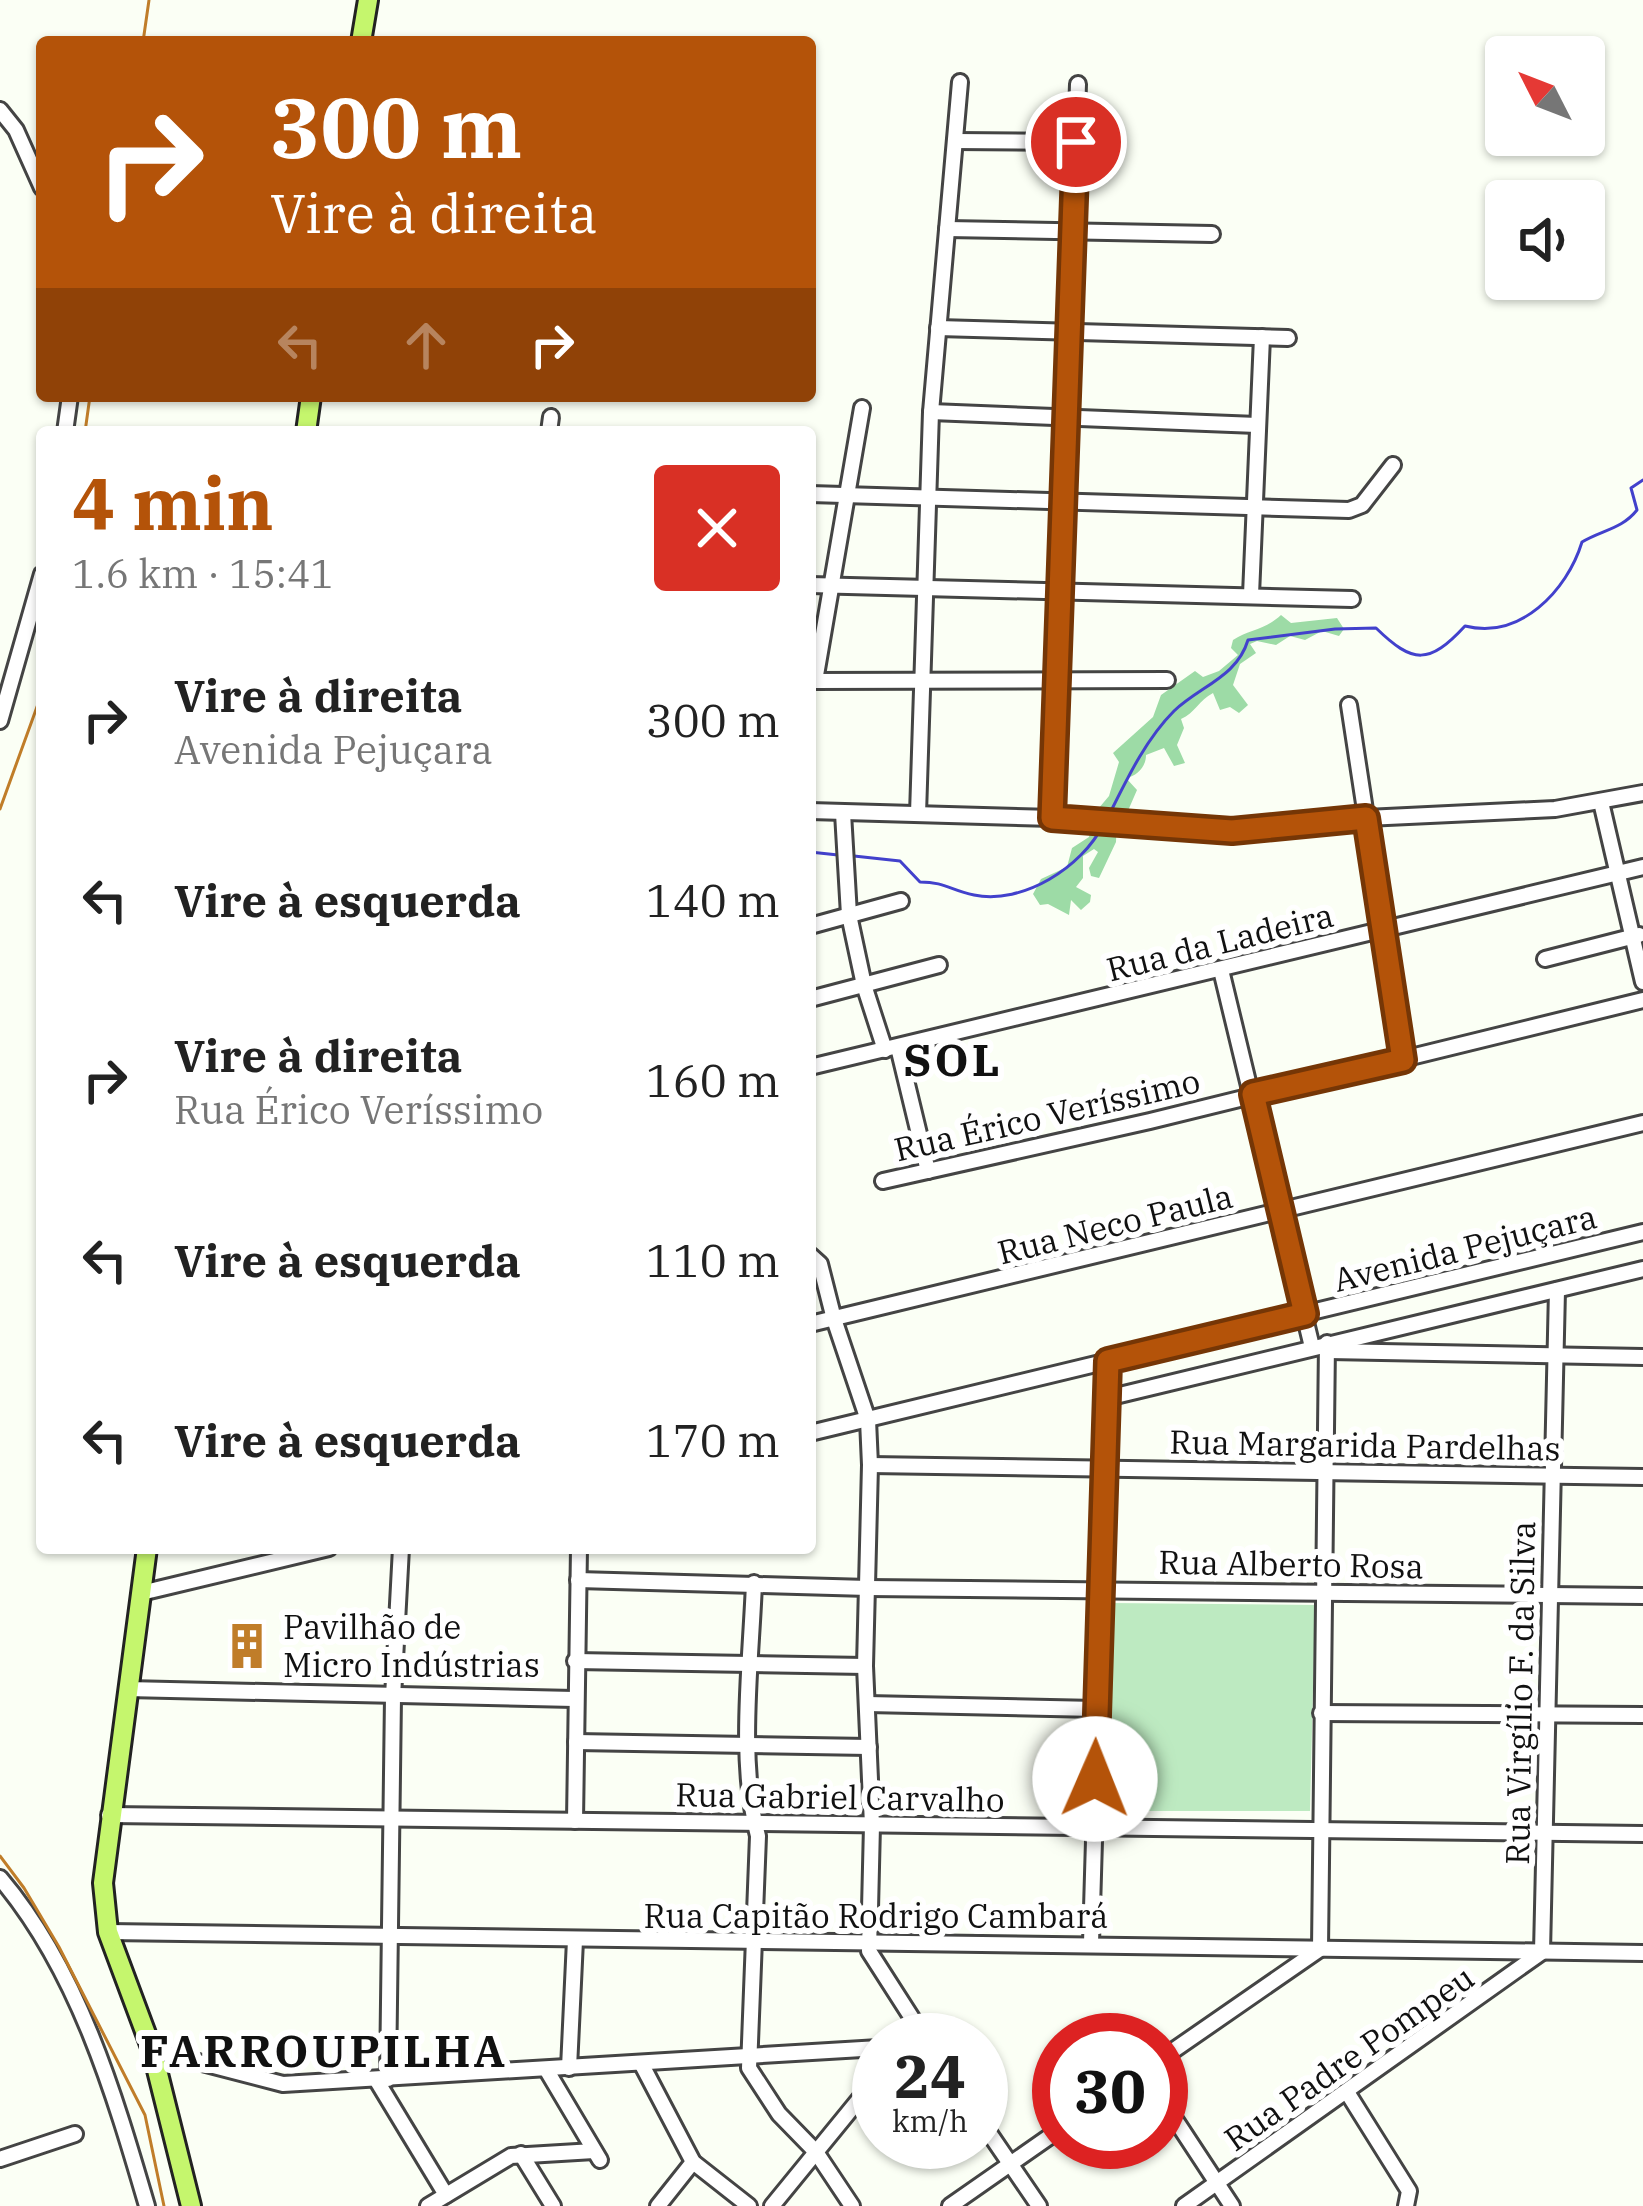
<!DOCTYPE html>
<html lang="pt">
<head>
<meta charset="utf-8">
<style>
	body { margin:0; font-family:"IBM Plex Serif",serif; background:#f6f6f6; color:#222; height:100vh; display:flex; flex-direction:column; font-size:45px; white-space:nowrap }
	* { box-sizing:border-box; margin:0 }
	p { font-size:39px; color:#767676 }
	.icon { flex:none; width:66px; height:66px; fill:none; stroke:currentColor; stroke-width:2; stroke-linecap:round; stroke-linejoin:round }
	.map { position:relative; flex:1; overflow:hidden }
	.panel { position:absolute; left:36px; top:426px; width:780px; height:1128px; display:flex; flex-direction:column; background:#fff; border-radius:12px; box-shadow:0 3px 9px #0004 }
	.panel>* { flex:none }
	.banner { position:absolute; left:36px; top:36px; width:780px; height:366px; border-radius:12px; box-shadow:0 3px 9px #0004; background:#b45309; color:#fff; overflow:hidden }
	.needle { width:78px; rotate:312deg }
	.tools { position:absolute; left:1485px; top:36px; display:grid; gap:24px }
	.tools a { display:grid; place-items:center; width:120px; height:120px; border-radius:12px; background:#fff; box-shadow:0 3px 9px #0004; font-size:60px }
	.speed { position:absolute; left:852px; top:2013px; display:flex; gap:24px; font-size:60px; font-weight:700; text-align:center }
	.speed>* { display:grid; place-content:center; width:156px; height:156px; border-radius:50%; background:#fff; box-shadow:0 3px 9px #0004; line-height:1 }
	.speed small { font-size:30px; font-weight:400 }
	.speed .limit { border:18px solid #d22; background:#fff; color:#111 }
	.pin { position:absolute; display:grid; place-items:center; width:102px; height:102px; color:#fff; margin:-51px; border:6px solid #fff; border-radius:50%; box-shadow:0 3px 12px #0007 }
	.me { position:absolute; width:132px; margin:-66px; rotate:1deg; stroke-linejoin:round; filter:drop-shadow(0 0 9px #0008) }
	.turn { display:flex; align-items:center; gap:42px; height:252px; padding:0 36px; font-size:54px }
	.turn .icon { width:156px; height:156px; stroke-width:2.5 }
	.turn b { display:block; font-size:84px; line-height:102px }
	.lanes { display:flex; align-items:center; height:114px; padding:0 36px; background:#0003; justify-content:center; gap:60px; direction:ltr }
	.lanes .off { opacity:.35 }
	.round { display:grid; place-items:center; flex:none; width:126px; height:126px; border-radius:12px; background:#f6f6f6 }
	.head { display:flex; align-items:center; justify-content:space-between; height:204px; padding:0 36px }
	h1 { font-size:72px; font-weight:700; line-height:90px; color:#b45309 }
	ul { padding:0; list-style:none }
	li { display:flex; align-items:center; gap:36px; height:180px; padding:0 36px }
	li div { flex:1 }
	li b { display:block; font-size:45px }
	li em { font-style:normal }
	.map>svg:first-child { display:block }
</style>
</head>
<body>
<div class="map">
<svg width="1643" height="2206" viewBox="0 0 1643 2206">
	<rect width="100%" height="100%" fill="#fbfff5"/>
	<path fill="#bdeac1" d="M1110,1603L1315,1605L1310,1811H1105Z"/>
	<path fill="#9ddba6" d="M1281,615L1291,623L1337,618L1344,629L1339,636L1322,631L1305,640L1290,636L1276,645L1257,641L1250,644L1256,653L1240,664L1233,685L1248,705L1239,713L1230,707L1220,710L1213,693C1199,700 1195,713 1181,719L1184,728L1177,745L1185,763L1174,766L1164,748L1146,755C1146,767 1137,776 1126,778L1137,790L1127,813L1117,815L1116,842L1099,878L1091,876L1089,868L1098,852L1094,849L1083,856V878L1076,887L1091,895L1090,902L1081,910L1071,900L1069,915L1048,904L1040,905L1033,894L1041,879L1067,867L1072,848L1089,837L1093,815L1109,796L1119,762L1113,753L1153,717L1161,695L1195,671L1203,677L1219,671L1238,655L1231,648L1233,640C1250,629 1265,630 1281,615Z"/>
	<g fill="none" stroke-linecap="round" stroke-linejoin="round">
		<g stroke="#4241cc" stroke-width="3">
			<path d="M1108,817C1126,781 1145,740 1174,711C1200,686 1237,677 1248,640L1335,629L1376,628C1413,664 1429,665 1465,626C1520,640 1567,591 1582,542C1602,530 1622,529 1637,510L1631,488L1643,480"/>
			<path d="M810,852L838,855"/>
			<path d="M854,856L900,861L920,882C945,882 950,890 974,895C1023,905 1082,867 1103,825"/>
		</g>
		<defs>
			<g id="minor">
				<path d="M0,110L16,130L42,188"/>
				<path d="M955,141L1076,142"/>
				<path d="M947,229L1212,234"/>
				<path d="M938,328L1288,338"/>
				<path d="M931,412L1257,425"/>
				<path d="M65,432L70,396"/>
				<path d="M549,432L551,417"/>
				<path d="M810,494L1349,510L1362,505L1393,465"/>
				<path d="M810,585L1352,599"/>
				<path d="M1251,595L1262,337"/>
				<path d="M810,681L1167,680"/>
				<path d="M815,681L862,408"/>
				<path d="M1349,705L1403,1060"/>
				<path d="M0,721L42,574"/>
				<path d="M1601,802L1643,982"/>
				<path d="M810,811L1053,818L1231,831L1366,818L1555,809L1643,793"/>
				<path d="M843,813L849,915L864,985L885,1050"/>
				<path d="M918,814L931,412L960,82"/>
				<path d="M1053,818L1078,84"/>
				<path d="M810,926L901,901"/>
				<path d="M1545,959L1639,935"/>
				<path d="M1221,970L1312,1347"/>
				<path d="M810,999L939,965"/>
				<path d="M898,1047L928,1171"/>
				<path d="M810,1067L1643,867"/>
				<path d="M883,1181L1150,1121L1643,1000"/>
				<path d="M810,1255L820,1264L834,1319L868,1420L870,1465L865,1666L872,1825L869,1951L926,2040"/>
				<path d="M810,1324L1643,1123"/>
				<path d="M1329,1351L1643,1357"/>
				<path d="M1107,1398L1643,1269"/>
				<path d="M810,1433L1643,1232"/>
				<path d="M870,1465L1643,1477"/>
				<path d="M578,1580L868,1588L1643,1596"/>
				<path d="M754,1583C751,1662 738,1760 758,1836L749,2068L779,2114L816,2152L852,2206"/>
				<path d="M141,1593L329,1548"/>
				<path d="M575,1661L865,1666"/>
				<path d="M127,1689L574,1699"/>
				<path d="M867,1704L1096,1709"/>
				<path d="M1321,1713L1643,1715"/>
				<path d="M576,1742L869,1747"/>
				<path d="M109,1815L1643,1834"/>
				<path d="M575,1821L579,1548"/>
				<path d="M0,1878C78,1970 114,2093 147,2206"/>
				<path d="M108,1932L1643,1953"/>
				<path d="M1091,1943L1108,1361"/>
				<path d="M152,2050L283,2084L879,2048"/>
				<path d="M1161,2059L1320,1949L1327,1343"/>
				<path d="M641,2063L693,2162L749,2206"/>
				<path d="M569,2068L575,1940"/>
				<path d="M546,2069L600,2160"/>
				<path d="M388,2079L393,1697L401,1548"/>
				<path d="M377,2081L446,2195"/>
				<path d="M1347,2092L1409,2191L1406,2206"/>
				<path d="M1161,2098L1232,2206"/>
				<path d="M981,2121L1039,2206"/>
				<path d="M521,2154L553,2206"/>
				<path d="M0,2159L75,2134"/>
				<path d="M428,2206L511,2156L594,2151"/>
				<path d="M658,2206L693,2162"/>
				<path d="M772,2206L879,2075"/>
				<path d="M950,2206L1059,2130"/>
				<path d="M1184,2206L1542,1952L1557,1290"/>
			</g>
			<g id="major">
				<path d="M361,42L368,0"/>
				<path d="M306,432L311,396"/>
				<path d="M147,1548L103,1883L108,1932L152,2050L191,2206"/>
			</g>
		</defs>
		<use href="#minor" stroke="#444" stroke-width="20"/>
		<use href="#major" stroke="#222" stroke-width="24"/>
		<use href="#minor" stroke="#fff" stroke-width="14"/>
		<use href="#major" stroke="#c5f66d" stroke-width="18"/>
		<g stroke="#c07d29" stroke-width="3">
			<path d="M143,42L149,0"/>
			<path d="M85,432L90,396"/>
			<path d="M0,809L42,693"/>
			<path d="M0,1856L24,1888L59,1947L145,2115L164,2206"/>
		</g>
	</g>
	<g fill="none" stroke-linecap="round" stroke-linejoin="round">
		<defs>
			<path id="route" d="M1076,142L1052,818L1232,831L1366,818L1403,1060L1253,1094L1305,1314L1108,1361L1095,1779"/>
		</defs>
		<use href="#route" stroke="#753606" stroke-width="30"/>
		<use href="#route" stroke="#b45309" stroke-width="21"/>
	</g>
	<defs>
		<symbol id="building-bare" viewBox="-9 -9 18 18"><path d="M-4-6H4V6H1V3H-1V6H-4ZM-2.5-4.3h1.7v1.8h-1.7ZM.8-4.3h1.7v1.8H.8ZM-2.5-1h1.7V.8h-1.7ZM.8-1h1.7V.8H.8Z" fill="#c07d29" stroke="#fff" stroke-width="2.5" paint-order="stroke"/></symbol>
	</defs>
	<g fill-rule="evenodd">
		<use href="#building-bare" x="214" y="1613" width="66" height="66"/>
	</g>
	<g text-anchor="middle" stroke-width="12" stroke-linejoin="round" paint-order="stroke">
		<g font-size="33" fill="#111" stroke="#fff">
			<text transform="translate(1220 942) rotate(-14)" y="12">Rua da Ladeira</text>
			<text transform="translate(1047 1115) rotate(-13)" y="12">Rua Érico Veríssimo</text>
			<text transform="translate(1115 1224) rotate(-14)" y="12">Rua Neco Paula</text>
			<text transform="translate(1465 1248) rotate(-14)" y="12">Avenida Pejuçara</text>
			<text transform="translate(1365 1445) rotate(1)" y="12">Rua Margarida Pardelhas</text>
			<text transform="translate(1291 1564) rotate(1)" y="12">Rua Alberto Rosa</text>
			<text transform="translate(1520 1693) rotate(-89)" y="12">Rua Virgílio F. da Silva</text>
			<text transform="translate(840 1797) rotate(1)" y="12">Rua Gabriel Carvalho</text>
			<text x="876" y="1928">Rua Capitão Rodrigo Cambará</text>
			<text transform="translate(1349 2058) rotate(-35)" y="12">Rua Padre Pompeu</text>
		</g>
		<g font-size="33" fill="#111" stroke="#fff" text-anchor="start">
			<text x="283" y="1639">Pavilhão de<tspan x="283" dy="38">Micro Indústrias</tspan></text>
		</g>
		<g font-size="45" font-weight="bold" letter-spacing="3" fill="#111" stroke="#fff">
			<text x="953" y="1076">SOL</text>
			<text x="324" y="2067">FARROUPILHA</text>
		</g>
	</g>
</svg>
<div class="tools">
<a><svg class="needle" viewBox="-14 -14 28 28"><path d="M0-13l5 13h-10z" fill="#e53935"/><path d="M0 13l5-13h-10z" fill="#767676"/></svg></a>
<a><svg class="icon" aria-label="sound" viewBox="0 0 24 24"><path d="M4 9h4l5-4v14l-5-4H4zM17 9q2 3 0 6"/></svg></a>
</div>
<div class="speed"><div>24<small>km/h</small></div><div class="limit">30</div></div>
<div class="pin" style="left:1076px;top:142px;background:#d93025"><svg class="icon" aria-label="arrive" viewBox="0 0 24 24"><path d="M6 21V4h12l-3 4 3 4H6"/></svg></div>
<svg class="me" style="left:1095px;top:1779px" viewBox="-20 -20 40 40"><circle r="19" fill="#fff"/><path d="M0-13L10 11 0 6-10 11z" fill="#b45309"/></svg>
<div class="banner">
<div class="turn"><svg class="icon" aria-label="right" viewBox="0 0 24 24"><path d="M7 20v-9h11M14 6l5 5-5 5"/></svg><div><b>300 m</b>Vire à direita</div></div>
<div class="lanes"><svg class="icon off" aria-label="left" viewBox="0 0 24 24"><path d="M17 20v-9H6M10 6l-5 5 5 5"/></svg><svg class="icon off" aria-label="ahead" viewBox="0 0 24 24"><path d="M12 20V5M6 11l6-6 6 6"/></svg><svg class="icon" aria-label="right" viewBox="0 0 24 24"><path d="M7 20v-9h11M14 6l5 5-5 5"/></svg></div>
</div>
<section class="panel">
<div class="head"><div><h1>4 min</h1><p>1.6 km · 15:41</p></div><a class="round" style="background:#d93025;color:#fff"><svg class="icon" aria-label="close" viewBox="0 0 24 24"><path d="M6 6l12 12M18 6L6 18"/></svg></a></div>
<ul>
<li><svg class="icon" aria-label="right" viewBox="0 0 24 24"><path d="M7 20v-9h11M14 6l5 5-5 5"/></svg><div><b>Vire à direita</b><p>Avenida Pejuçara</p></div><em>300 m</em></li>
<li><svg class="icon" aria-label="left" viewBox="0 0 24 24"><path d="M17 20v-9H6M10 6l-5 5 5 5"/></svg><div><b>Vire à esquerda</b></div><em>140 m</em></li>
<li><svg class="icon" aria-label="right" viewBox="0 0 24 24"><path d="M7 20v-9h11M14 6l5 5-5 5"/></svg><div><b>Vire à direita</b><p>Rua Érico Veríssimo</p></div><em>160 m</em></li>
<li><svg class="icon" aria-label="left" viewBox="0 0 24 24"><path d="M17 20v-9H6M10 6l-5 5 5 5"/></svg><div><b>Vire à esquerda</b></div><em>110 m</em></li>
<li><svg class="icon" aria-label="left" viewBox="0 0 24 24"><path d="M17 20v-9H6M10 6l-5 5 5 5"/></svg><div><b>Vire à esquerda</b></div><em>170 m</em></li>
</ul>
</section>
</div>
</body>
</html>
